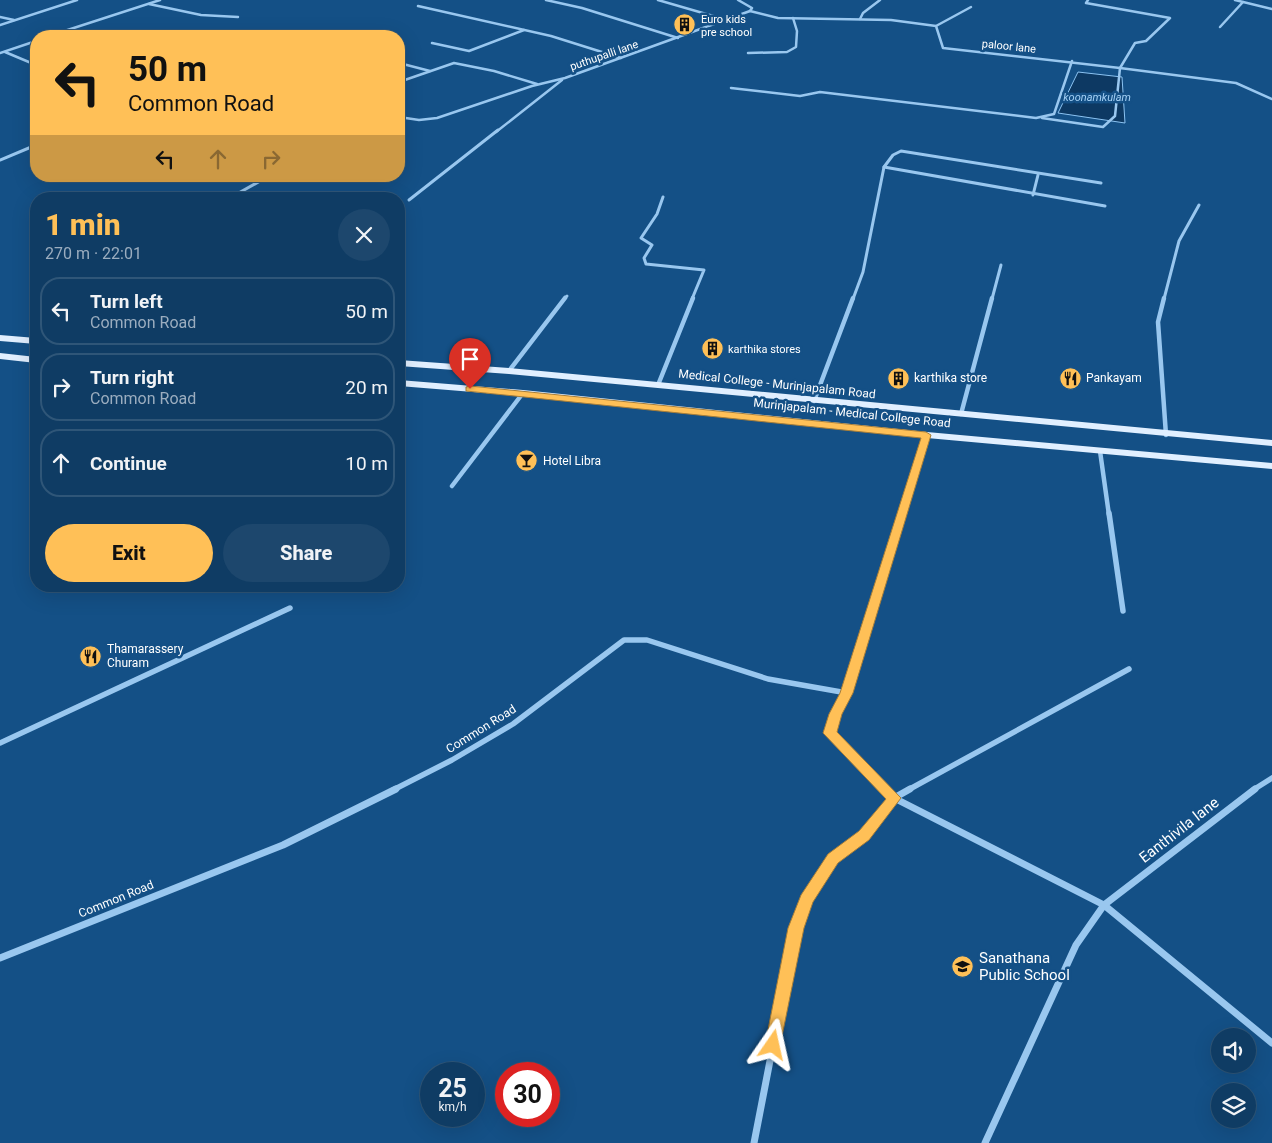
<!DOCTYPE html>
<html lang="en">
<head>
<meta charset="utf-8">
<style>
	body { margin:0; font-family:Roboto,sans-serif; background:#1d476d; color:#f1f3f6; height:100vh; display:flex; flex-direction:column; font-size:19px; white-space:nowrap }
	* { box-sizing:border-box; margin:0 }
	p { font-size:16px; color:#9badbf }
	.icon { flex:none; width:28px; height:28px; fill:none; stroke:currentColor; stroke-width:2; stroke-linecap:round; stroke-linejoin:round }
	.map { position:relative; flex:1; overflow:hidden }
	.details { position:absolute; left:30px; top:192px; width:375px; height:400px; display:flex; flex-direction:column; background:#0f3c64; border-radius:20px; box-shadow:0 5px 20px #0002,0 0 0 1px #2f5678 }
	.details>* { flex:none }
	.banner { position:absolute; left:30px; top:30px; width:375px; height:152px; border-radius:20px; box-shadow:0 5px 20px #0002,0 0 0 1px #2f5678; background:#ffc057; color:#111; overflow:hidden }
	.tools { position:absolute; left:1211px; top:1028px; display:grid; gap:10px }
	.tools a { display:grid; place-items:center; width:45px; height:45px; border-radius:50%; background:#0f3c64; box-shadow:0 5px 20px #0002,0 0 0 1px #2f5678; font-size:25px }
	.speed { position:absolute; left:420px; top:1062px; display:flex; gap:10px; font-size:25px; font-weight:700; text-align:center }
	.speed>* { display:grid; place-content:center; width:65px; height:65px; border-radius:50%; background:#0f3c64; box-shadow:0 5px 20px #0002,0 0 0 1px #2f5678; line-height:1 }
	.speed small { font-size:12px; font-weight:400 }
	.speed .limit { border:8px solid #d22; background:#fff; color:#111 }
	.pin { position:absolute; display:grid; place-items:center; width:42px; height:42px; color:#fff; margin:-51px -21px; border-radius:50% 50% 50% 0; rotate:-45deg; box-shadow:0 0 5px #0007 }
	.pin .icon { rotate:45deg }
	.me { position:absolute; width:55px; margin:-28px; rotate:11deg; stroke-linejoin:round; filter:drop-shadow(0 0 4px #0008) }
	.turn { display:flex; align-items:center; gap:18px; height:105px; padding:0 15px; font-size:22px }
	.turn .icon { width:65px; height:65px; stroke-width:2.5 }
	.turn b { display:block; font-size:35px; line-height:42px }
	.lanes { display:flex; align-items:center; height:48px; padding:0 15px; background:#0003; justify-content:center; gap:25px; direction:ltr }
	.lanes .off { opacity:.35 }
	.round { display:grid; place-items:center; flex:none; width:52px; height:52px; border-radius:26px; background:#1d476d }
	.headline { display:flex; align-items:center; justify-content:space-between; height:85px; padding:0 15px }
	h1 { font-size:30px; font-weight:800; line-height:38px; color:#ffc057 }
	.primary-button { display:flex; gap:10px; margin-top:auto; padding:10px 15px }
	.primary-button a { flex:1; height:58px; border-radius:30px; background:#ffc057; color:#111; font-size:20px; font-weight:800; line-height:58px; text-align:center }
	.primary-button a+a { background:#1d476d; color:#f1f3f6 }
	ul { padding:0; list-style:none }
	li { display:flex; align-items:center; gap:15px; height:68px; margin:0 10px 8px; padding:0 5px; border:2px solid #2f5678; border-radius:20px }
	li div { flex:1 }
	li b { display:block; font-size:19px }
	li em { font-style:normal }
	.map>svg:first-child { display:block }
</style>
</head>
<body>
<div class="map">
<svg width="1272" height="1143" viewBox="0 0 1272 1143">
	<rect width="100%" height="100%" fill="#145086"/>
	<path fill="#0d3963" stroke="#8bc3f2" d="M1078,72L1122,77L1125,123L1058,113Z"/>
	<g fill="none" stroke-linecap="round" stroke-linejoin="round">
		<g stroke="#99c7ef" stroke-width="2.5">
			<path d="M546,0L582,8L678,38"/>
			<path d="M658,0L727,20"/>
			<path d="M1235,0L1272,9"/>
			<path d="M149,4L201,15L238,17"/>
			<path d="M418,6L551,36L621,58"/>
			<path d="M750,11L778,18L891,20L936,26L943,48L1120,68L1135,43L1146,41L1170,18L1086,3L1088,0"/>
			<path d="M0,17L14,20"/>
			<path d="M860,19L863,13L880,0"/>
			<path d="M0,25L77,0"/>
			<path d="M936,26L971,7"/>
			<path d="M1220,27L1243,2"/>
			<path d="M49,36L160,0"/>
			<path d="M432,43L469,51L524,30"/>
			<path d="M5,52L36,65"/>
			<path d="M0,53L36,41"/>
			<path d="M748,53L787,52L796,47L797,31L793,18"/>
			<path d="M399,63L430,71"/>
			<path d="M399,82L454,63L494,71L537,84"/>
			<path d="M731,88L800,96L820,92L1036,118L1054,114L1072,61"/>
			<path d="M399,117L419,120L437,118L532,86L565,78L750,11L752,8L738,0"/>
			<path d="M1042,118L1103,127L1115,116L1120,68L1236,83L1272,99"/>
			<path d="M496,132L562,80"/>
		</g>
		<g stroke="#99c7ef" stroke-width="3">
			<path d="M0,160L36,145"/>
			<path d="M884,167L1105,206"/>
			<path d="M1033,195L1038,175"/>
			<path d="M663,197L657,214L641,238L652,245L644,258L646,264L704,270L692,299"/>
			<path d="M228,199L269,176"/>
			<path d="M409,200L498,130"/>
			<path d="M564,299L567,296"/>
			<path d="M853,299L863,272L884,167L893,155L901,151L1101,183"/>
			<path d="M992,299L1001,265"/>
			<path d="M1164,299L1179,241L1199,205"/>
		</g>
		<g stroke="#99c7ef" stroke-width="4.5">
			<path d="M1164,298L1158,322L1166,435"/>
			<path d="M509,371L565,298"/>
			<path d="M658,385L693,298"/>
			<path d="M814,401L853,298"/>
			<path d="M961,414L992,298"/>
			<path d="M1100,451L1109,515"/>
			<path d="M452,486L523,393"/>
			<path d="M902,515L927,435"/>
		</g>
		<g stroke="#99c7ef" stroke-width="5.5">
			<path d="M1109,513L1123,611"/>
			<path d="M847,693L903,513"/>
			<path d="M0,743L290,608"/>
			<path d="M393,790L452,760L513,724L624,640H647L768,679L847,693L835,714L830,733L886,790"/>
			<path d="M908,790L1129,669"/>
			<path d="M1253,790L1272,778"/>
		</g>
		<g stroke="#99c7ef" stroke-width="7">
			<path d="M885,789L894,798L1104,905L1272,1043"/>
			<path d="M0,958L283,845L396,789"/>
			<path d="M754,1143L796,927L806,900L833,858L864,836L894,798L910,789"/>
			<path d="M985,1143L1076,945L1104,905L1255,789"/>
		</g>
		<g fill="#e1efff" fill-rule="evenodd">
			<path d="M0,335L36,338V344L0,341Z"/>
			<path d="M0,353L36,357V363L0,359Z"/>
			<path d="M399,360L509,368L1272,440V446L509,374L399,366Z"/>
			<path d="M399,380L523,390L927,432L1272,463V469L927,438L523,396L399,386Z"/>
		</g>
	</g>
	<path fill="#ffc057" stroke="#a67d39" d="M470,386L926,432L931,435L853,693L842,714L837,732L901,798L869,840L838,863L813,902L804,928L779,1051L773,1053L767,1051L765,1045L788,928L801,895L828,854L859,831L886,799L823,733L829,714L840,693L921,438L466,391V387Z"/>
	<defs>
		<symbol id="building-disc" viewBox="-11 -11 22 22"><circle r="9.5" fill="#ffc057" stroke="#145086"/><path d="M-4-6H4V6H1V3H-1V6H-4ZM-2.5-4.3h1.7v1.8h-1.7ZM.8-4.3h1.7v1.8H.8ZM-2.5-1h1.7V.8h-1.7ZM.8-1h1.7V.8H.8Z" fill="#111"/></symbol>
		<symbol id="restaurant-disc" viewBox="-11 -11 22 22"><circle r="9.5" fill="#ffc057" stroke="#145086"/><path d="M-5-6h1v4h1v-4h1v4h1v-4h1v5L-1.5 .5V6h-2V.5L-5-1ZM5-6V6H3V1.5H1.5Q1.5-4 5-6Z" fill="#111"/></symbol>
		<symbol id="bar-disc" viewBox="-11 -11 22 22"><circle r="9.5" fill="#ffc057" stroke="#145086"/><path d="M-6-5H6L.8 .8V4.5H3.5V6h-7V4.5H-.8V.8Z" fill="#111"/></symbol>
		<symbol id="school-disc" viewBox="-11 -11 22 22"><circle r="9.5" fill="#ffc057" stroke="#145086"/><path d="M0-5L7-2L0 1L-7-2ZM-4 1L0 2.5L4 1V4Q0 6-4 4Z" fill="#111"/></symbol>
	</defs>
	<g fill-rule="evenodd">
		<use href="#building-disc" x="672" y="12" width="25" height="25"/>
		<use href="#building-disc" x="700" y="336" width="25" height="25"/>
		<use href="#building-disc" x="886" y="366" width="25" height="25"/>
		<use href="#restaurant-disc" x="1058" y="366" width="25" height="25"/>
		<use href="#bar-disc" x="514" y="448" width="25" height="25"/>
		<use href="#restaurant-disc" x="78" y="644" width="25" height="25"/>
		<use href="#school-disc" x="950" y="954" width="25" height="25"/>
	</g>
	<g text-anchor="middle" stroke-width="5" stroke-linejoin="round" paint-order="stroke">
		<g font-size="11" fill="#fff" stroke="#145086" text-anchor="start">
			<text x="701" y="23">Euro kids<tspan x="701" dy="13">pre school</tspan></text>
			<text x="728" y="353">karthika stores</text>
		</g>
		<g font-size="11" fill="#fff" stroke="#145086">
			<text transform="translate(1009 46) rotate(6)" y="4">paloor lane</text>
			<text transform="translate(604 55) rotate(-19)" y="4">puthupalli lane</text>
		</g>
		<g font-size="11" font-style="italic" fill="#a5d1f6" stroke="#145086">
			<text x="1097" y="101">koonamkulam</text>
		</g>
		<g font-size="12" fill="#fff" stroke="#145086" text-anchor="start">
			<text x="914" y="382">karthika store</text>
			<text x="1086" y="382">Pankayam</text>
			<text x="543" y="465">Hotel Libra</text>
			<text x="107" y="653">Thamarassery<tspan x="107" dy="14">Churam</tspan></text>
		</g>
		<g font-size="12" fill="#fff" stroke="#145086">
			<text transform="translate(777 384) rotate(6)" y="4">Medical College - Murinjapalam Road</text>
			<text transform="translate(852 413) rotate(6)" y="4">Murinjapalam - Medical College Road</text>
			<text transform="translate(481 729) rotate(-32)" y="4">Common Road</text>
			<text transform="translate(116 899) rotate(-22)" y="4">Common Road</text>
		</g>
		<g font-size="15" fill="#fff" stroke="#145086">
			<text transform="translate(1179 830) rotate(-38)" y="5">Eanthivila lane</text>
		</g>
		<g font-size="15" fill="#fff" stroke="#145086" text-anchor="start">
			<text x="979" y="963">Sanathana<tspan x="979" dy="17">Public School</tspan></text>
		</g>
	</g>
</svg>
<div class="tools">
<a><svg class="icon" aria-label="sound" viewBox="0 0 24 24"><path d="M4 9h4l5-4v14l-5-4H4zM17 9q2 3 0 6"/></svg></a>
<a><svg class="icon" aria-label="layers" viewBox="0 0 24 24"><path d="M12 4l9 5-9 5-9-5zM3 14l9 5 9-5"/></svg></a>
</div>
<div class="speed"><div>25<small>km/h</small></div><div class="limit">30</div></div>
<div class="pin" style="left:470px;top:389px;background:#d93025"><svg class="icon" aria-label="arrive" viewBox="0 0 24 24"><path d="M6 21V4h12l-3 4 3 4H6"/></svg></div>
<svg class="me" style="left:773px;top:1045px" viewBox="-20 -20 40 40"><path d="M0-17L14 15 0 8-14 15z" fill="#ffc057" stroke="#fff" stroke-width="4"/></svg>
<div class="banner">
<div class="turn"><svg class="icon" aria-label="left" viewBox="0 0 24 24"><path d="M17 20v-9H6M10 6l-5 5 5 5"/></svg><div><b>50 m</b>Common Road</div></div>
<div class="lanes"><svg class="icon" aria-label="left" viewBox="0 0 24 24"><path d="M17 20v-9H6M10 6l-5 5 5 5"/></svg><svg class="icon off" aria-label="ahead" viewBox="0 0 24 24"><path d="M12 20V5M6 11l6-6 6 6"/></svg><svg class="icon off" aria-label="right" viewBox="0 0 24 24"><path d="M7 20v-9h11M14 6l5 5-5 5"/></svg></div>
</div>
<section class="details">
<div class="headline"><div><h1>1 min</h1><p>270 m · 22:01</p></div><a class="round"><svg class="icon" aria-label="close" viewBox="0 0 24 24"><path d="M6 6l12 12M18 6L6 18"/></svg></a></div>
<ul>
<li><svg class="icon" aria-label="left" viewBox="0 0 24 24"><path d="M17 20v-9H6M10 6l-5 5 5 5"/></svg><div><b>Turn left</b><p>Common Road</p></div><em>50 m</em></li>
<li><svg class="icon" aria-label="right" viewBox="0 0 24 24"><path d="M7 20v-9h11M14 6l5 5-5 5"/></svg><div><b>Turn right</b><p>Common Road</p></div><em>20 m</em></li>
<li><svg class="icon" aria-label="ahead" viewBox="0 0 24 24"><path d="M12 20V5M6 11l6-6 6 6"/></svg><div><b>Continue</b></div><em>10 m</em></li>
</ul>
<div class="primary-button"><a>Exit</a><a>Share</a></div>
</section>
</div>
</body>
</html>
